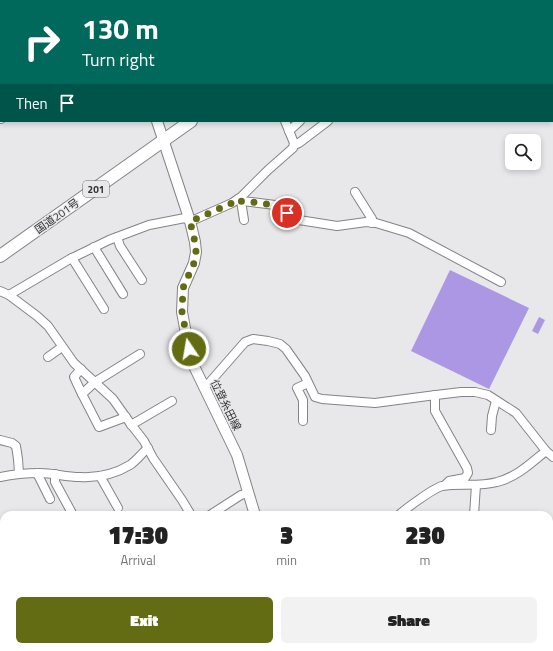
<!DOCTYPE html>
<html lang="en">
<head>
<meta charset="utf-8">
<style>
	body { margin:0; font-family:"Titillium Web","Noto Sans JP",sans-serif; background:#f2f2f2; color:#222; height:100vh; display:flex; flex-direction:column; font-size:15px; white-space:nowrap }
	* { box-sizing:border-box; margin:0 }
	p { font-size:13px; color:#767676 }
	.icon { flex:none; width:22px; height:22px; fill:none; stroke:currentColor; stroke-width:2; stroke-linecap:round; stroke-linejoin:round }
	.map { position:relative; flex:1; overflow:hidden }
	.drawer { position:absolute; left:0px; top:511px; width:553px; height:140px; display:flex; flex-direction:column; background:#fff; border-radius:12px 12px 0 0; box-shadow:0 2px 6px #0003 }
	.drawer>* { flex:none }
	.hud { position:absolute; left:0px; top:0px; width:553px; height:122px; box-shadow:0 2px 6px #0003; background:#00695c; color:#fff; overflow:hidden }
	.buttons { position:absolute; left:505px; top:134px; display:grid; gap:8px }
	.buttons a { display:grid; place-items:center; width:36px; height:36px; border-radius:6px; background:#fff; box-shadow:0 2px 6px #0003; font-size:20px }
	.pin { position:absolute; display:grid; place-items:center; width:34px; height:34px; color:#fff; margin:-17px; border:2px solid #fff; border-radius:50%; box-shadow:0 1px 4px #0007 }
	.me { position:absolute; width:44px; margin:-22px; rotate:348deg; stroke-linejoin:round; filter:drop-shadow(0 0 3px #0008) }
	.turn { display:flex; align-items:center; gap:14px; height:84px; padding:0 16px; font-size:18px }
	.turn .icon { width:52px; height:52px; stroke-width:2.5 }
	.turn b { display:block; font-size:28px; line-height:34px }
	.then { display:flex; align-items:center; height:38px; padding:0 16px; background:#0003; gap:8px; font-size:15px }
	.eta { display:flex; justify-content:space-evenly; align-items:center; height:68px; text-align:center }
	.eta b { font-size:24px; font-weight:800; line-height:28px }
	.action { display:flex; gap:8px; margin-top:auto; padding:8px 16px }
	.action a { flex:1; height:46px; border-radius:6px; background:#636c13; color:#fff; font-size:16px; font-weight:800; line-height:46px; text-align:center }
	.action a+a { background:#f2f2f2; color:#222 }
	.map>svg:first-child { display:block }
</style>
</head>
<body>
<div class="map">
<svg width="553" height="651" viewBox="0 0 553 651">
	<rect width="100%" height="100%" fill="#e8e7ea"/>
	<g fill="#ab97e4">
		<path d="M450,270L529,308L489,389L411,351Z"/>
		<path d="M539,317L545,320L538,334L532,331Z"/>
		<path d="M385,647H433L430,651H397Z"/>
	</g>
	<g fill="none" stroke-linecap="round" stroke-linejoin="round">
		<defs>
			<g id="minor">
				<path d="M306,0V1"/>
				<path d="M430,0V1"/>
				<path d="M213,1L215,0"/>
				<path d="M466,1V0"/>
				<path d="M0,6H1"/>
				<path d="M0,56L1,53"/>
				<path d="M552,103L553,104"/>
				<path d="M0,119H1"/>
				<path d="M289,131L300,121"/>
				<path d="M294,145L299,143L328,121"/>
				<path d="M355,192L372,219V223"/>
				<path d="M238,199L241,201L251,202L275,205L299,220L337,226L366,222L376,223L409,233L501,282"/>
				<path d="M241,201L244,220"/>
				<path d="M117,237L120,246L142,280"/>
				<path d="M94,247L123,294"/>
				<path d="M72,258L104,309"/>
				<path d="M0,291L9,295L37,316L48,326L74,363L113,399L130,423L144,441L153,458L182,500L191,515"/>
				<path d="M9,295L70,259L109,240L149,225L185,218L190,221L196,219L232,203L241,197L268,170L293,148L294,143L285,121"/>
				<path d="M48,357L62,347"/>
				<path d="M81,369L74,377L82,394"/>
				<path d="M204,386L210,382L245,342L253,339L268,341L280,344L286,349L305,376L315,397L322,399L375,403L428,396L461,392H475L488,395L516,413L546,451L553,457"/>
				<path d="M435,395V411L467,468L468,473L465,478L449,481L446,484"/>
				<path d="M126,417L99,427L82,394L95,382L140,354"/>
				<path d="M303,421V400L297,388L308,383"/>
				<path d="M131,425L172,401"/>
				<path d="M491,430L492,416L496,401"/>
				<path d="M0,440L12,443L16,446L18,459L19,473"/>
				<path d="M37,473L50,499"/>
				<path d="M55,474V482L73,515"/>
				<path d="M100,476L118,508"/>
				<path d="M0,477C14,474 25,473 40,473C53,473 66,477 80,477C97,478 115,474 130,465C137,460 142,453 148,448"/>
				<path d="M210,515L241,495L248,493"/>
				<path d="M399,515C405,509 434,488 442,486C460,483 479,487 497,482C517,477 531,463 546,451"/>
				<path d="M474,515L476,485"/>
				<path d="M167,647L171,651"/>
				<path d="M194,651L200,647"/>
				<path d="M445,651L446,647"/>
				<path d="M545,651L553,643"/>
			</g>
			<g id="major">
				<path d="M111,0V1"/>
				<path d="M157,121L190,221L195,242L196,252L194,263L183,288L182,312L191,360L237,455L255,515"/>
				<path d="M305,647L308,651"/>
			</g>
			<g id="highway">
				<path d="M349,1L350,0"/>
				<path d="M363,1L364,0"/>
				<path d="M0,256L191,121"/>
			</g>
		</defs>
		<use href="#minor" stroke="#848386" stroke-width="10"/>
		<use href="#major" stroke="#848386" stroke-width="12"/>
		<use href="#highway" stroke="#848386" stroke-width="14"/>
		<use href="#minor" stroke="#fff" stroke-width="8"/>
		<use href="#major" stroke="#fff" stroke-width="10"/>
		<use href="#highway" stroke="#fff" stroke-width="12"/>
	</g>
	<g fill="none" stroke-linecap="round" stroke-linejoin="round">
		<path stroke="#636c13" stroke-width="7" stroke-dasharray="0 12.6" d="M189,349L182,312L183,288L194,263L196,252L195,242L190,221L196,219L232,203L238,199L240,201L251,202L275,205L287,213"/>
	</g>
	<g text-anchor="middle" stroke-width="3" stroke-linejoin="round" paint-order="stroke">
		<rect fill="#e8e7ea" stroke="#69686a" stroke-width="1" x="83" y="181" width="26" height="16" rx="3"/>
		<g font-size="10" font-weight="bold" fill="#323133">
			<text x="96" y="193">201</text>
		</g>
		<g font-size="11" fill="#323133" stroke="#e8e7ea">
			<text transform="translate(57 216) rotate(-35)" y="4">国道201号</text>
			<text transform="translate(226 405) rotate(64)" y="4">位登糸田線</text>
		</g>
	</g>
</svg>
<div class="buttons">
<a><svg class="icon" aria-label="search" viewBox="0 0 24 24"><circle cx="10" cy="10" r="6"/><path d="M15 15l6 6"/></svg></a>
</div>
<div class="pin" style="left:287px;top:213px;background:#d93025"><svg class="icon" aria-label="arrive" viewBox="0 0 24 24"><path d="M6 21V4h12l-3 4 3 4H6"/></svg></div>
<svg class="me" style="left:189px;top:349px" viewBox="-20 -20 40 40"><circle r="17" fill="#636c13" stroke="#fff" stroke-width="3"/><path d="M0-11L8 9 0 5-8 9z" fill="#fff"/></svg>
<div class="hud">
<div class="turn"><svg class="icon" aria-label="right" viewBox="0 0 24 24"><path d="M7 20v-9h11M14 6l5 5-5 5"/></svg><div><b>130 m</b>Turn right</div></div>
<div class="then">Then<svg class="icon" aria-label="arrive" viewBox="0 0 24 24"><path d="M6 21V4h12l-3 4 3 4H6"/></svg></div>
</div>
<section class="drawer">
<div class="eta">
<div><b>17:30</b><p>Arrival</p></div>
<div><b>3</b><p>min</p></div>
<div><b>230</b><p>m</p></div>
</div>
<div class="action"><a>Exit</a><a>Share</a></div>
</section>
</div>
</body>
</html>
